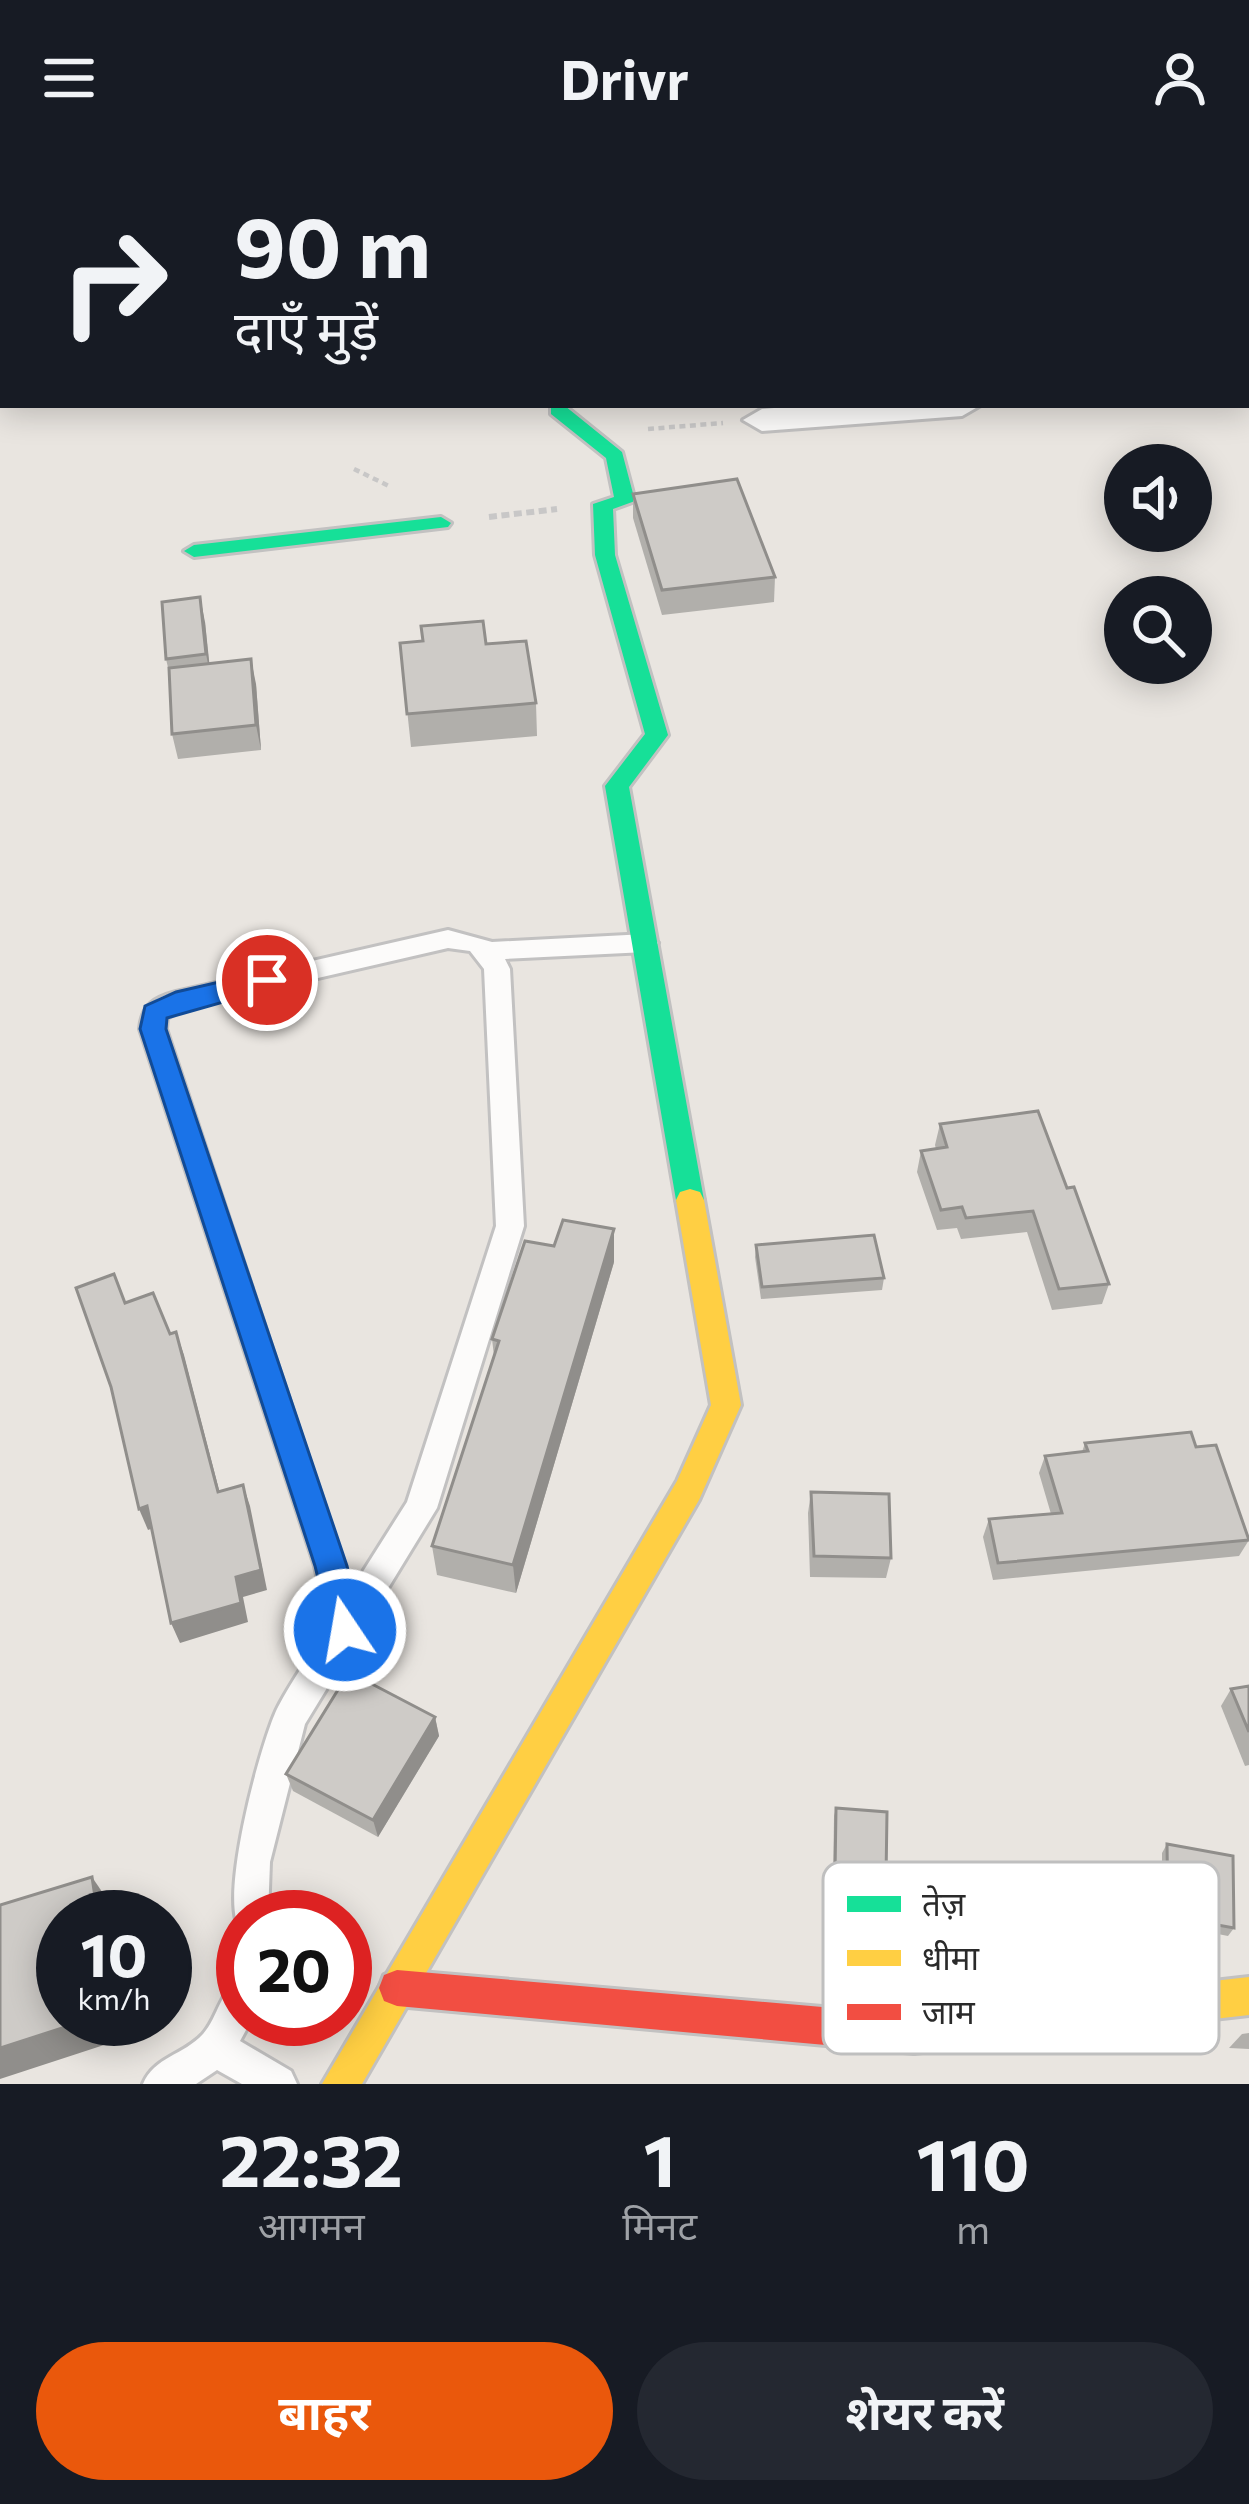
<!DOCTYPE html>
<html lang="hi">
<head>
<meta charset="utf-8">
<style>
	body { margin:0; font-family:Commissioner,"Noto Sans Devanagari",sans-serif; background:#242831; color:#f1f3f6; height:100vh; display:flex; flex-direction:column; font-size:45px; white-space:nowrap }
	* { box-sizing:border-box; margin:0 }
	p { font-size:39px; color:#9ea1a6 }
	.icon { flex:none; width:66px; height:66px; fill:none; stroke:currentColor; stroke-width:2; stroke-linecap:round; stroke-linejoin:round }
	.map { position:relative; height:1928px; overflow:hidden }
	.side { display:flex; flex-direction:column; background:#171b24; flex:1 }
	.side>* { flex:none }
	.guide { position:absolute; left:0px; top:0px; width:1251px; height:252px; box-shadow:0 6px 30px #0003; background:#171b24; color:#f1f3f6; overflow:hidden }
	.buttons { position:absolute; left:1104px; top:288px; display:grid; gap:24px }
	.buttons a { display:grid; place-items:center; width:108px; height:108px; border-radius:50%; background:#171b24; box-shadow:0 6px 30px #0003; font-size:60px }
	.speed { position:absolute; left:36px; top:1734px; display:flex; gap:24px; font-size:60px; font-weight:700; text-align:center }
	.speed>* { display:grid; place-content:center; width:156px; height:156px; border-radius:50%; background:#171b24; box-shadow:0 6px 30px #0003; line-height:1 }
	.speed small { font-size:30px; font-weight:400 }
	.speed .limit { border:18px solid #d22; background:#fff; color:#111 }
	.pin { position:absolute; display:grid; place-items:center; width:102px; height:102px; color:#fff; margin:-51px; border:6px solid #fff; border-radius:50%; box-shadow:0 3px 12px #0007 }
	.me { position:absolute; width:132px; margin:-66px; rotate:348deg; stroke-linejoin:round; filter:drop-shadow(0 0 9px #0008) }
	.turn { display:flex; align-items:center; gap:42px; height:252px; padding:0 36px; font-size:54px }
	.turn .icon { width:156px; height:156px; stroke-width:2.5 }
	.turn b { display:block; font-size:84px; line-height:102px }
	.eta { display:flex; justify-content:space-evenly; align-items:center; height:204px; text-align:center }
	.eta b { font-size:72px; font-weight:700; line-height:84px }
	.primary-button { display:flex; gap:24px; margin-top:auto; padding:24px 36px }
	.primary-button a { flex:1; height:138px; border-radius:72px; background:#ea580c; color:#fff; font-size:48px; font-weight:700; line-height:138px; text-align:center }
	.primary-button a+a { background:#242831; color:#f1f3f6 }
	header { display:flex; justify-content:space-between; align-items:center; height:156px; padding:0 36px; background:#171b24; font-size:54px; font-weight:700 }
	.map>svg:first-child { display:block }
</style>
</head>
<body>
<header><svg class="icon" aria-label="menu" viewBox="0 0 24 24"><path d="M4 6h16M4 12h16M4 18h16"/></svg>Drivr<svg class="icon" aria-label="person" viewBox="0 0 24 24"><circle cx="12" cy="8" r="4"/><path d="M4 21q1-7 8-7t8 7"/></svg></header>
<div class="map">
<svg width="1249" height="1928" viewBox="0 0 1249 1928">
	<rect width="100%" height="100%" fill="#e9e5e0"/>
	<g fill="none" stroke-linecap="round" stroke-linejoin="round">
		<defs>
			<g id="lane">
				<path d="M448,774L492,786L646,778L658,787L646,796L505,803L510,813L524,1070L437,1352L305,1568L270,1706L268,1761H243V1776C215,1755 261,1584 278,1551C292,1524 311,1498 328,1471L315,1410L140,873C142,849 154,842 176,836ZM448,792L470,795L484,813L496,1070L407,1346L352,1433L166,873L167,862L183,853Z"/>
				<path d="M243,1824V1863H252L240,1885L291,1915L297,1928H242L217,1914L196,1928H143C154,1901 184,1899 203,1878C219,1860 219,1834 243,1824Z"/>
			</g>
			<g id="street">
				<path d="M954,0H986L952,3Z"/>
				<path d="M1248,151L1249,152V174L1248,173Z"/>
				<rect x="1248" y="219" width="1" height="22"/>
				<path d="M811,249H981L962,260L762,275L743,264L762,253Z"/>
			</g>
			<g id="fast">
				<path d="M551,250H565L622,296L635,345L613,353L615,399L668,579L629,631L704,1044L700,1052H680L676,1044L605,630L645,578L595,399L593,348L614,341L606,302L551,258Z"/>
				<path d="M441,361L451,367L448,371L194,401L184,395L194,389Z"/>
			</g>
			<g id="slow">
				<path d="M690,1033L700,1036L704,1044L741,1249L699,1344L362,1928H322L677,1325L711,1249L676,1044L680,1036Z"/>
				<path d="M1249,1821V1859L914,1897L901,1891L895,1878L901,1865L914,1859Z"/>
			</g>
			<path id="jam" d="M397,1814L914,1859L927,1865L933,1878L927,1891L914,1897L397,1850L384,1845L379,1832L384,1819Z"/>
		</defs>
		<use href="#lane" stroke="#c2c1c1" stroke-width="6"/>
		<use href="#street" stroke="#c2c1c1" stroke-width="6"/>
		<use href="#fast" stroke="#c2c1c1" stroke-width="6"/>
		<use href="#slow" stroke="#c2c1c1" stroke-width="6"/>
		<use href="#jam" stroke="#c2c1c1" stroke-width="6"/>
		<g stroke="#c8c7c7" stroke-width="4.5" stroke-dasharray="6 4.5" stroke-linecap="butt">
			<path d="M648,273L723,267"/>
			<path d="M354,313L391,331"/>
		</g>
		<path stroke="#c8c7c7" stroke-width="6" stroke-dasharray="8 4.5" stroke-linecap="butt" d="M489,361L557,353"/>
		<use href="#lane" fill="#fcfbfa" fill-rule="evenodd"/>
		<use href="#street" fill="#fcfbfa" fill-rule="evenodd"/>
		<use href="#fast" fill="#16e098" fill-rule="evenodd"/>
		<use href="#slow" fill="#ffcf43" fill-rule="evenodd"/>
		<use href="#jam" fill="#f24e42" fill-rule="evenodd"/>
	</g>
	<g fill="#b1afab">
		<path d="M633,338L775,421L774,446L662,459L633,362Z"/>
		<path d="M205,466L209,507L256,528L261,594L178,603L172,578L170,520L166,503Z"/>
		<path d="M400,487L486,488L536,547L537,580L411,591Z"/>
		<path d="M940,968L1067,1032L1109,1128L1102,1148L1052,1154L1027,1076L961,1083L957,1072L937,1074L917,1016L921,995L936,993L935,989Z"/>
		<path d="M756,1089L884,1122L882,1134L761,1143L755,1101Z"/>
		<path d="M614,1106L516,1437L437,1419L432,1390L494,1200L492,1183Z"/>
		<path d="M1085,1287L1196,1291L1249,1384L1239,1400L993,1424L983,1381L989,1363L1051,1358L1039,1317L1045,1300L1082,1296Z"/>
		<path d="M811,1336L891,1402L886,1422L810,1421L808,1357Z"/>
		<path d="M1249,1530V1609L1245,1610L1221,1550L1231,1533Z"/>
		<path d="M435,1561L439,1580L378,1681L293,1635L286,1618Z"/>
		<path d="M836,1652L886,1722L883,1730L833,1725L834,1660Z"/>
		<path d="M1167,1688L1234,1772L1228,1780L1162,1767V1697Z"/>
		<path d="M1249,1877V1893L1229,1892L1242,1878Z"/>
	</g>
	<g fill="#908e8b">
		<rect x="435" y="0" width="55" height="3"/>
		<path d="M200,441L205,466L211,523L206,498Z"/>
		<path d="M251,503L256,528L261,594L256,569Z"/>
		<path d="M614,1073V1106L516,1437L513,1409Z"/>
		<path d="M176,1176L184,1199L225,1357L218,1336Z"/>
		<path d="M243,1329L250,1350L267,1434L243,1441L248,1466L180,1487L171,1467L236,1421Z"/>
		<path d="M147,1350L156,1371L148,1374L139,1353Z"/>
		<path d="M435,1561L439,1580L378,1681L373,1664Z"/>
		<path d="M92,1721L111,1749L113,1761H98Z"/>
		<path d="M84,1863H101L104,1889L0,1923V1892Z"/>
	</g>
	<g fill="#cecbc7" stroke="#908e8b" stroke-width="3">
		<path d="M496,0H554L556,3H497Z"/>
		<path d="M692,0H764L766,3H693Z"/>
		<path d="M737,323L775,421L662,434L633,338Z"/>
		<path d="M200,441L206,498L166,503L162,446Z"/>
		<path d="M483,465L486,488L526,485L536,547L407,558L400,487L423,485L421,470Z"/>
		<path d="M251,503L256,569L172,578L169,512Z"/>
		<path d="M1038,955L1067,1032L1074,1031L1109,1128L1059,1133L1033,1055L966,1062L962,1051L941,1054L921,995L947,991L940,968Z"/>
		<path d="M563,1064L614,1073L513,1409L432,1390L499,1185L492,1183L525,1085L554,1090Z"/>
		<path d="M874,1079L884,1122L762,1131L756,1089Z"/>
		<path d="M114,1118L125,1147L153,1137L170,1178L176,1176L218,1336L243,1329L261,1414L236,1421L241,1447L171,1467L147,1350L139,1353L111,1231L76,1132Z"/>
		<path d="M1191,1276L1196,1291L1216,1289L1249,1384L998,1407L989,1363L1062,1357L1045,1300L1088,1295L1085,1287Z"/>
		<path d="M811,1336L889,1338L891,1402L814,1400Z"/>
		<path d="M349,1516L435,1561L373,1664L286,1618Z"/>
		<path d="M1249,1530V1576L1231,1533Z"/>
		<path d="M836,1652L887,1656L886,1722L835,1717Z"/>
		<path d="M1167,1688L1233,1700L1234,1772L1168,1760Z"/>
		<path d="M92,1721L98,1761H63V1863H84V1865L0,1892V1749Z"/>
	</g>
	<path fill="#1a73e8" stroke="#114b97" stroke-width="3" d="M267,815L276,818V831L167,862L166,873L347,1410L362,1474L357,1485L345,1490L333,1485L315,1410L140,873L145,850L176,836Z"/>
	<rect x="823" y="1706" width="396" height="192" rx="18" fill="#fff" stroke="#bfbfbf" stroke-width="3"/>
	<rect x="847" y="1740" width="54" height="16" fill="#16e098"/>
	<rect x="847" y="1794" width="54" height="16" fill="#ffcf43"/>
	<rect x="847" y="1848" width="54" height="16" fill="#f24e42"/>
	<g font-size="33" fill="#2a2a2a">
		<text x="922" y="1760">तेज़</text>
		<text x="922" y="1814">धीमा</text>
		<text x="922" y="1868">जाम</text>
	</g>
</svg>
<div class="buttons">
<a><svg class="icon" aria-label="sound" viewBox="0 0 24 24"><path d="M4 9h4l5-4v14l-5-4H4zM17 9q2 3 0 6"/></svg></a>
<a><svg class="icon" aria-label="search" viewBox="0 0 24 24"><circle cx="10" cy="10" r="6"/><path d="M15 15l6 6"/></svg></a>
</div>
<div class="speed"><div>10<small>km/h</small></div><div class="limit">20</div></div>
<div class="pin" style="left:267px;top:824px;background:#d93025"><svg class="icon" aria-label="arrive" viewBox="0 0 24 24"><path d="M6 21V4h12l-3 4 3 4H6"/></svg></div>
<svg class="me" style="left:345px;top:1474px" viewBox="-20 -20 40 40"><circle r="17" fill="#1a73e8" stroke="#fff" stroke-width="3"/><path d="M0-11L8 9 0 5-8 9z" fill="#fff"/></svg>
<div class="guide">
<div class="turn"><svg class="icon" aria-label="right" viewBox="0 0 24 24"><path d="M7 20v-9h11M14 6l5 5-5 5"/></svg><div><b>90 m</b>दाएँ मुड़ें</div></div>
</div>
</div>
<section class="side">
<div class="eta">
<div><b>22:32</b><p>आगमन</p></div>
<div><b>1</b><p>मिनट</p></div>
<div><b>110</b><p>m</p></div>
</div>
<div class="primary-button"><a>बाहर</a><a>शेयर करें</a></div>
</section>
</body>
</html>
